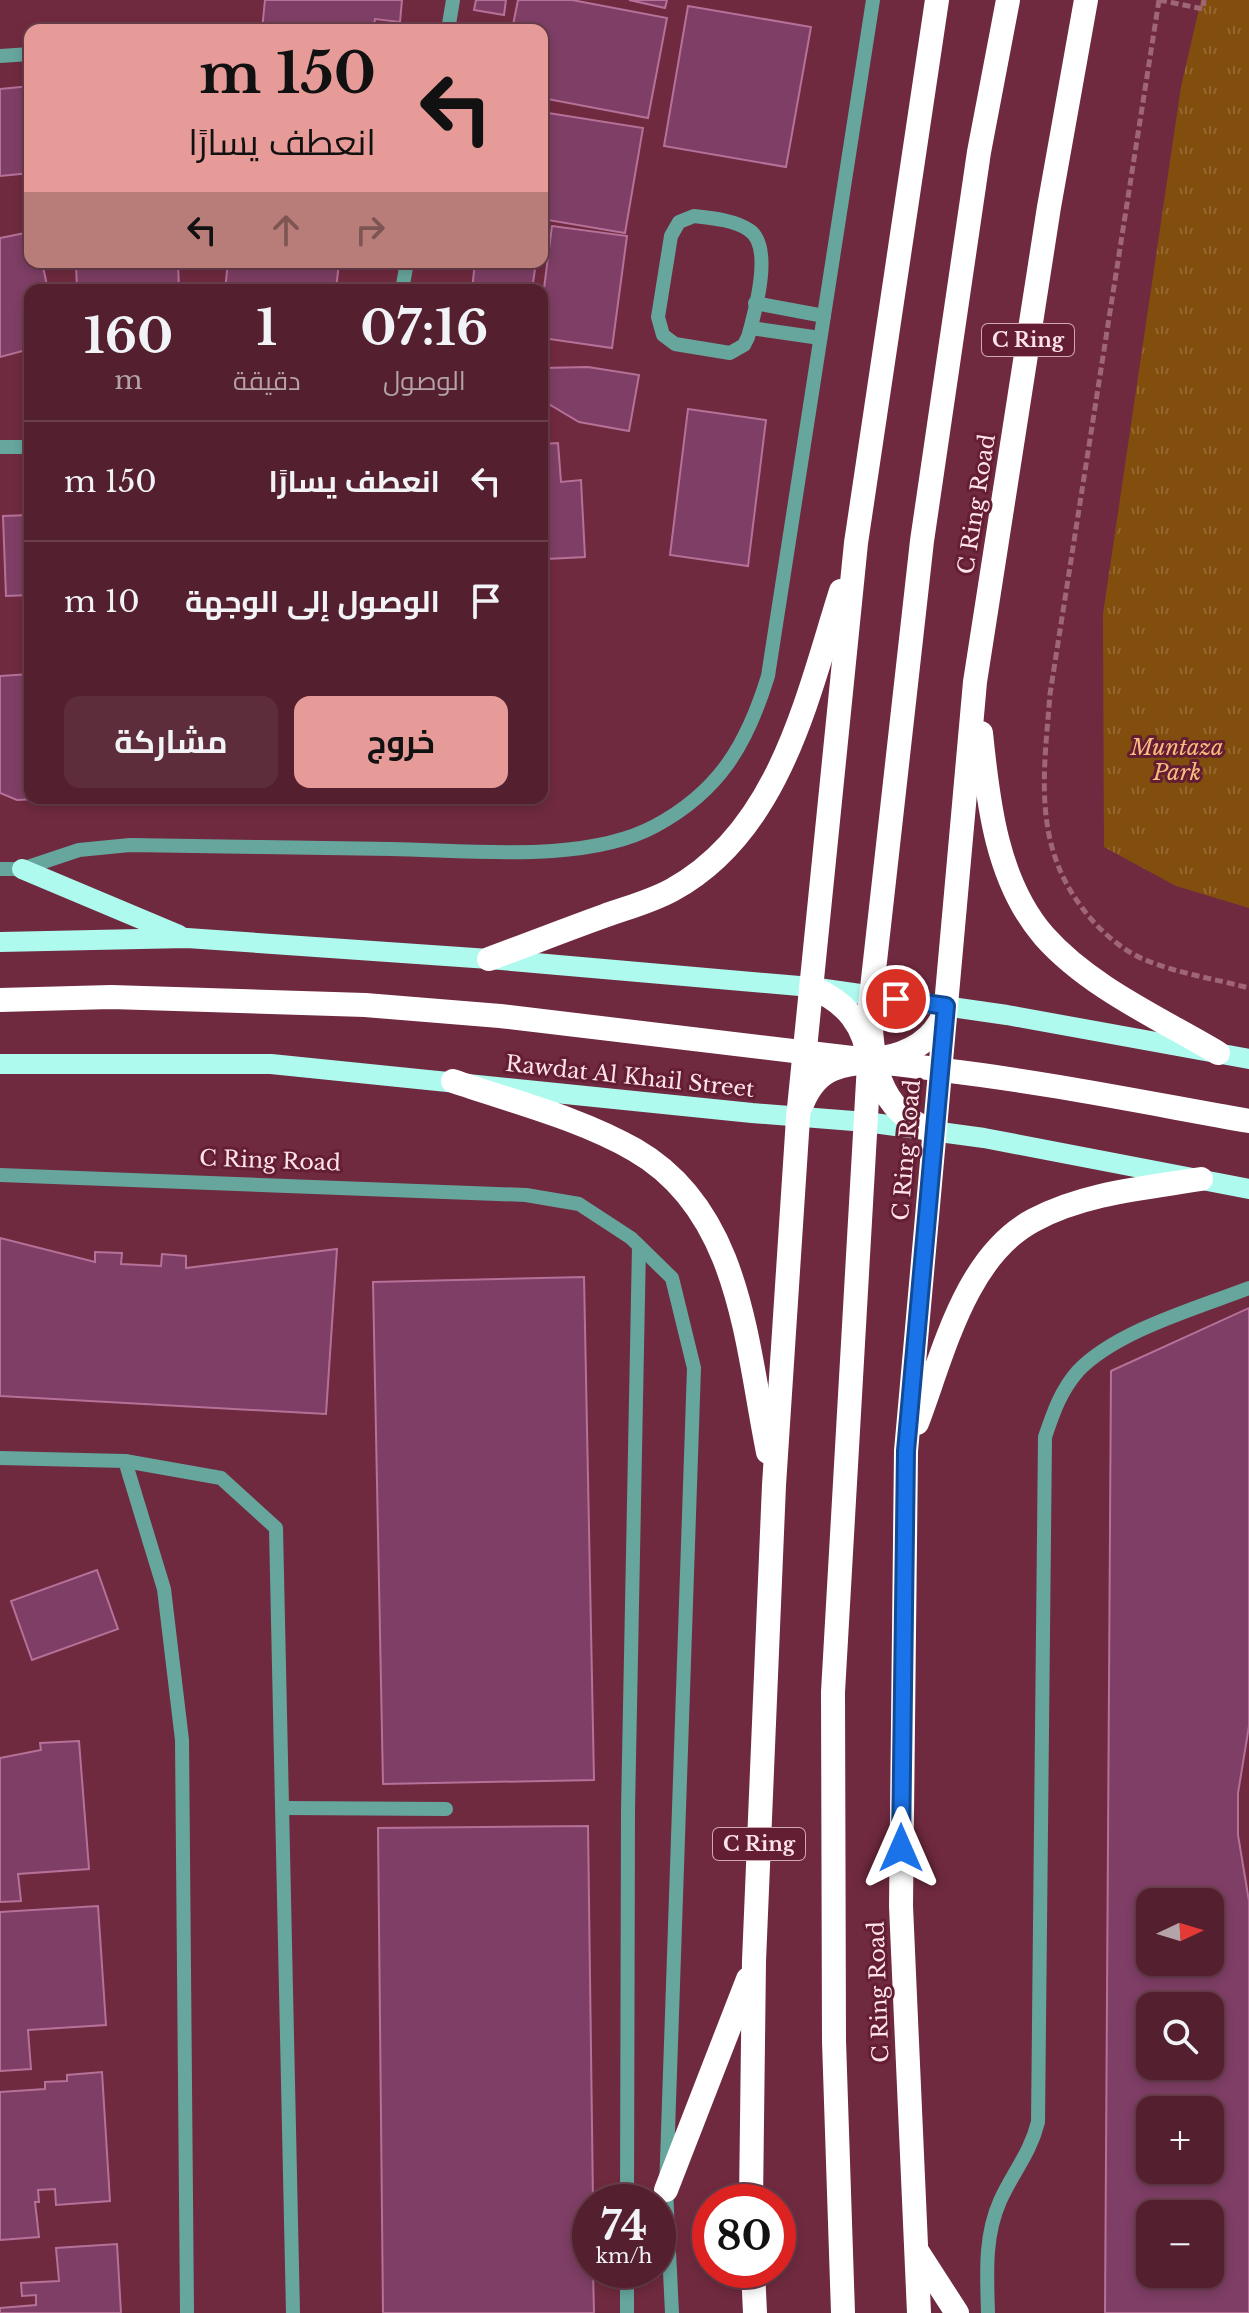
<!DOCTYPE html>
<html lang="ar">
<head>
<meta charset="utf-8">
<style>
	body { margin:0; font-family:"Libre Baskerville",Cairo,serif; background:#5d2d3b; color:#f1f3f6; direction:rtl; height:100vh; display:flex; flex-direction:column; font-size:30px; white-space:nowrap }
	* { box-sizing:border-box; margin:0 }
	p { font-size:26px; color:#b5a3aa }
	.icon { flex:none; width:44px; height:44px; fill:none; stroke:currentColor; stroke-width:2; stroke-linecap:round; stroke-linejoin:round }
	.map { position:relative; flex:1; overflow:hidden; direction:ltr }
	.sheet { position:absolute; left:24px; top:284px; width:524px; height:520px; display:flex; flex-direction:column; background:#54202f; border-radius:16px; box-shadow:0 4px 12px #0003,0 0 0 2px #6a3e4b; direction:rtl }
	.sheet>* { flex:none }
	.top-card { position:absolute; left:24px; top:24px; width:524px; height:244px; border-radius:16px; box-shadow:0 4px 12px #0003,0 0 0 2px #6a3e4b; direction:rtl; background:#e69b98; color:#111; overflow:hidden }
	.needle { width:52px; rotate:86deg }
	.fabs { position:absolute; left:1136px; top:1888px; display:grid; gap:16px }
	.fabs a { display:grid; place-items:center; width:88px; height:88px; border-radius:16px; background:#54202f; box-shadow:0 4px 12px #0003,0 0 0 2px #6a3e4b; font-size:40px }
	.speed { position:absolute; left:572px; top:2184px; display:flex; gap:16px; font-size:40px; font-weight:700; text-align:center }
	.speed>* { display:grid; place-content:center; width:104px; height:104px; border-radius:50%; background:#54202f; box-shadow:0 4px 12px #0003,0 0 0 2px #6a3e4b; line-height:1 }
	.speed small { font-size:20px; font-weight:400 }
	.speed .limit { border:12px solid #d22; background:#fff; color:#111 }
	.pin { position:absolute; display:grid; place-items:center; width:68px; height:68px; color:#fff; margin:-34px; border:4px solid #fff; border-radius:50%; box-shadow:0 2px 8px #0007 }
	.me { position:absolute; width:88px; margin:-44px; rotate:0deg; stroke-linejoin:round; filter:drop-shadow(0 0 6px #0008) }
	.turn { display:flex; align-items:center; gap:28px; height:168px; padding:0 40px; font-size:36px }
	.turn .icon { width:104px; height:104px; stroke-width:2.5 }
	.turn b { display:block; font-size:56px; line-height:68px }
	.lanes { display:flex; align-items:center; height:76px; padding:0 40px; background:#0003; justify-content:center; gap:40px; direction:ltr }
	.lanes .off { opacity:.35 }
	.eta { display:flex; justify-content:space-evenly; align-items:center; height:136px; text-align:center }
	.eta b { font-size:48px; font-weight:700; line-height:56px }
	.button { display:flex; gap:16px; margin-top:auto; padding:16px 40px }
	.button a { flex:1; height:92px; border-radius:16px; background:#e69b98; color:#111; font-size:32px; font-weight:700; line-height:92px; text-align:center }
	.button a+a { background:#5d2d3b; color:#f1f3f6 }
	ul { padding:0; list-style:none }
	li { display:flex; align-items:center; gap:24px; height:120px; padding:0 40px; border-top:2px solid #6a3e4b }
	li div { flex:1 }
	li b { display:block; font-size:30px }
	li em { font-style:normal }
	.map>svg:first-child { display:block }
</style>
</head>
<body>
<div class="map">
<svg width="1249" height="2313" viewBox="0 0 1249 2313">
	<defs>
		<pattern id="park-tufts" width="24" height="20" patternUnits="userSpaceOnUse" patternTransform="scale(2)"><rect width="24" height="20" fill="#824e0e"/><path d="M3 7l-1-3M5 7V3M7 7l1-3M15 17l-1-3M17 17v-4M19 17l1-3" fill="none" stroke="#956731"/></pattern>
	</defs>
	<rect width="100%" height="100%" fill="#702a3f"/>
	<path fill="url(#park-tufts)" d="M1201,0H1249V908L1176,886L1104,847L1103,614L1181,87Z"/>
	<g fill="#7e3e65" stroke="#b67199" stroke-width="2" fill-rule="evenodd">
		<path d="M265,0H402L400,22L375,19L373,30H262Z"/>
		<path d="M476,0H506L504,15L474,10Z"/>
		<path d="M518,0H572L667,18L648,118L542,98V30H512Z"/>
		<path d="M629,0H667L665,8Z"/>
		<path d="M688,6L811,27L786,167L664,146Z"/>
		<path d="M30,86V173L0,176V89Z"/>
		<path d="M542,112L643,128L625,233L542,219Z"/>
		<path d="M552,226L627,236L612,348L542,338V304Z"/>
		<path d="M30,232V262H42L48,290H30V349L0,357V238Z"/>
		<path d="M178,262L179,290H77L76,263Z"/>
		<path d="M228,262H339L336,290H225Z"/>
		<path d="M475,262H536L532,290H472Z"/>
		<path d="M588,367L639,375L629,431L579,422L542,400V368Z"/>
		<path d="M688,409L766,420L748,566L670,555Z"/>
		<path d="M558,443L561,482L581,480L585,557L547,559L542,577V444Z"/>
		<path d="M30,515V595L6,596L3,516Z"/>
		<path d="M30,674V798H59L17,800L0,793V676Z"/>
		<path d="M73,798H267L268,799L73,804Z"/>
		<path d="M0,1238L95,1262V1252L122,1253L121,1264L161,1266L162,1254L186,1256V1268L337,1249L326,1414L0,1396Z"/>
		<path d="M584,1277L594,1780L383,1784L373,1282Z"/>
		<path d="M1249,1308V1726L1238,1793V1835L1249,1901V2313H1105L1111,1371ZM1150,1902H1210V1962H1150ZM1150,2006H1210V2066H1150ZM1150,2110H1210V2170H1150ZM1150,2214H1210V2274H1150Z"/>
		<path d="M97,1570L118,1629L32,1660L11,1601Z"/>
		<path d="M79,1741L89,1869L18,1874L21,1901L0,1902V1758L41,1750L40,1743Z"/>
		<path d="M588,1826L593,2202L590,2270H593L594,2313H383L378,1828Z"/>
		<path d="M98,1906L106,2025L28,2030L31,2069L0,2071V1912Z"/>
		<path d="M102,2072L110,2201L56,2205L55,2189L38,2190L39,2202H35L39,2237L0,2240V2092L45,2089V2082L67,2081V2075Z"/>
		<path d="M117,2244L121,2313H0V2308L36,2305V2295L22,2296L21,2283L59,2281L56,2248Z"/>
	</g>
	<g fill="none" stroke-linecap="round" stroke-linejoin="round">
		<g stroke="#9e6676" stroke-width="5" stroke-dasharray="8 4" stroke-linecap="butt">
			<path d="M1159,0L1050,694C1044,772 1032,843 1083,909C1098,929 1120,949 1143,959C1176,973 1215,979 1249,988"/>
			<path d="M1159,0L1203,9L1204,0"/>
		</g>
		<g stroke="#66a69d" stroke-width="14">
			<path d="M448,30L453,0"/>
			<path d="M0,56L30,54"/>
			<path d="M694,216C711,218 735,220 749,230C774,246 755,312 748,337L744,345L730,353L675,344L663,335L658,317L671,236L679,222Z"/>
			<path d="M402,290L407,262"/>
			<path d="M755,303L824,316"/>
			<path d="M751,328L820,338"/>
			<path d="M0,447H30"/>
			<path d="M0,869H22L79,850L130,845C217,846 304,848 391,849C469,850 585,864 655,826C720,791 747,744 768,676L873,0"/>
			<path d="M0,1175L526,1195L579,1204L631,1238L672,1278L694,1368L666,2190L672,2313"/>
			<path d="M0,1458L125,1461L164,1589L182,1740L187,2313"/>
			<path d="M125,1461L221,1478L276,1528L293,2313"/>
			<path d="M285,1808L446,1809"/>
			<path d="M627,2202L628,1810L639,1246"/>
			<path d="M627,2313V2270"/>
			<path d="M988,2313C987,2275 984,2237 1000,2201C1013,2172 1030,2154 1038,2122L1045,1437C1053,1413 1061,1390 1078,1371C1116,1331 1197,1308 1249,1288"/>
		</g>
		<g stroke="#aefaef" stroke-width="20">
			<path d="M22,869L179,935"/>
			<path d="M0,942L187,938L489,959L811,987L1007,1015L1249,1059"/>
			<path d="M0,1064H271L752,1113L866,1122L984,1138L1249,1189"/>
		</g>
		<g stroke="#fff" stroke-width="24">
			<path d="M981,733C988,803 997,882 1044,936C1089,987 1161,1019 1218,1053"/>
			<path d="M489,959C527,945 565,930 604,916C626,908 650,902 672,890C779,832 807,698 841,591"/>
			<path d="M811,987C846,1002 866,1025 869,1064L833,1692L834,2041L843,2313"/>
			<path d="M0,1000L111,997L365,1005L500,1016L869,1060C901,1057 931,1045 944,1014"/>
			<path d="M453,1081C514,1102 579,1118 635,1150C741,1211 746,1344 768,1452"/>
			<path d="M802,1104C808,1089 818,1075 833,1069C865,1056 910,1066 942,1070C1045,1082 1147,1103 1249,1121"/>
			<path d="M933,1131C876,1112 871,1058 870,1006L922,541L979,152L1008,0"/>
			<path d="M917,1423C943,1355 965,1256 1034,1220C1084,1193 1145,1188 1201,1179"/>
			<path d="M666,2190L748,1979"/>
			<path d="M751,2202L754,1961L774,1485L798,1118L856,543L937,0"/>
			<path d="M917,2251L957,2313"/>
			<path d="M753,2270L755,2313"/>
			<path d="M919,2313L901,1906L906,1451L975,682L1049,207L1086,0"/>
		</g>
	</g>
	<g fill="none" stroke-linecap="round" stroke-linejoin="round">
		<defs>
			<path id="route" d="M896,999L946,1006L906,1451L901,1848"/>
		</defs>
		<use href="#route" stroke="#114b97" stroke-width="20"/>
		<use href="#route" stroke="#1a73e8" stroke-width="14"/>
	</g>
	<g text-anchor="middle" stroke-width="6" stroke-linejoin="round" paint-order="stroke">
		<g fill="#641e34" stroke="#d0a8b2" stroke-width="2">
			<rect x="982" y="324" width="92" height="32" rx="6"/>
			<rect x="713" y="1828" width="92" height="32" rx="6"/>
		</g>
		<g font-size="20" font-weight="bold" fill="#fee3e8">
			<text x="1028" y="347">C Ring</text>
			<text x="759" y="1851">C Ring</text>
		</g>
		<g font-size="22" fill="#fee3e8" stroke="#641e34">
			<text transform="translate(976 504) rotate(-81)" y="8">C Ring Road</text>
			<text transform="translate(630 1076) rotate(6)" y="8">Rawdat Al Khail Street</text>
			<text transform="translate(906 1150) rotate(-85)" y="8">C Ring Road</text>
			<text transform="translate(270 1160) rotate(2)" y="8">C Ring Road</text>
			<text transform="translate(878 1992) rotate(-92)" y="8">C Ring Road</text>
		</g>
		<g font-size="22" font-style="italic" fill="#fcbb7e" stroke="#641e34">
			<text x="1177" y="755">Muntaza<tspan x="1177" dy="25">Park</tspan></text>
		</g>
	</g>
</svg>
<div class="fabs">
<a><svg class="needle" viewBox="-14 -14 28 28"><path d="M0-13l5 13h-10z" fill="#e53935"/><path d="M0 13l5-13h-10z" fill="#b5a3aa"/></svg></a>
<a><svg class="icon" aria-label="search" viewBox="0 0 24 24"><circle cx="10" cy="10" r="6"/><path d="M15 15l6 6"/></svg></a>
<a>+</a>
<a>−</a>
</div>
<div class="speed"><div>74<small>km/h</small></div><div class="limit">80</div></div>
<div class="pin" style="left:896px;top:999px;background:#d93025"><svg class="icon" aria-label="arrive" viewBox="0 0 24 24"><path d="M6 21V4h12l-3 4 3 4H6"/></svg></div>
<svg class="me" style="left:901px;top:1848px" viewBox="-20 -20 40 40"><path d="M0-17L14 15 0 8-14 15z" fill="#1a73e8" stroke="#fff" stroke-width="4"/></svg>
<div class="top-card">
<div class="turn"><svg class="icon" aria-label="left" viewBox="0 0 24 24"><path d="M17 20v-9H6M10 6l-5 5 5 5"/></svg><div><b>150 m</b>انعطف يسارًا</div></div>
<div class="lanes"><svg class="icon" aria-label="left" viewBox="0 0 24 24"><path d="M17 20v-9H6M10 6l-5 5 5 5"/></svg><svg class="icon off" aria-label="ahead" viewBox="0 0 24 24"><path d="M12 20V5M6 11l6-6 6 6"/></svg><svg class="icon off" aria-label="right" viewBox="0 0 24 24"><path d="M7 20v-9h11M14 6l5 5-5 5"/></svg></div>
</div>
<section class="sheet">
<div class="eta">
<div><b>07:16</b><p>الوصول</p></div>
<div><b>1</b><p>دقيقة</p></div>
<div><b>160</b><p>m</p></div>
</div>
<ul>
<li><svg class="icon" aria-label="left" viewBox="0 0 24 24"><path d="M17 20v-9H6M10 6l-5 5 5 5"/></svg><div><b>انعطف يسارًا</b></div><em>150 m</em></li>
<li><svg class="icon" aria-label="arrive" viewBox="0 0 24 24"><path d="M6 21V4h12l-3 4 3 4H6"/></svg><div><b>الوصول إلى الوجهة</b></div><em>10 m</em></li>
</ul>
<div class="button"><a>خروج</a><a>مشاركة</a></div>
</section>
</div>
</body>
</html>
